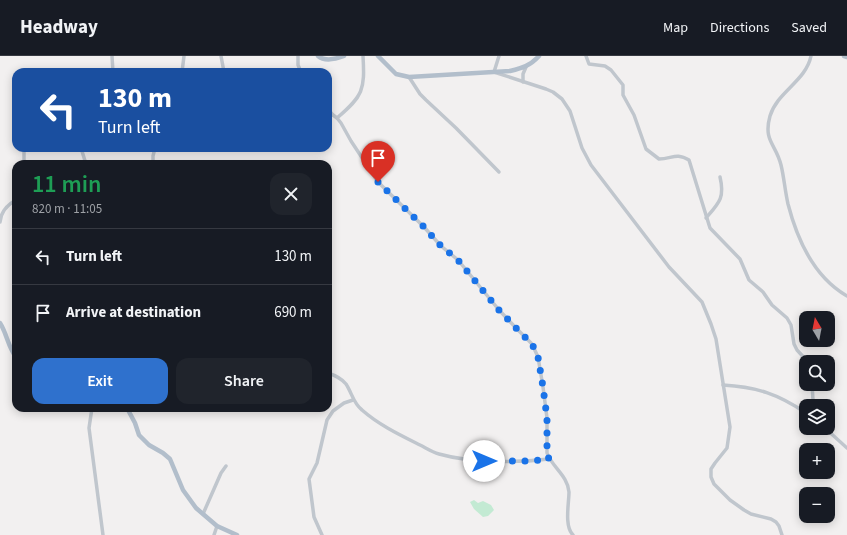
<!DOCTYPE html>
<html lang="en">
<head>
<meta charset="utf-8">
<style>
	body { margin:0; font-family:"Source Sans 3",sans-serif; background:#20242c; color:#f1f3f6; height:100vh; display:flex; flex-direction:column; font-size:15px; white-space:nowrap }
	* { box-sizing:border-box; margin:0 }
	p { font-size:13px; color:#9ea1a6 }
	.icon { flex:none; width:22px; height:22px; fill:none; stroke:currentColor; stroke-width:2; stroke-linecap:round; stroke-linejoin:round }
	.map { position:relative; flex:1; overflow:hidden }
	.sheet { position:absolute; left:12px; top:104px; width:320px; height:252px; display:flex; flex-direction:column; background:#171b24; border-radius:12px; box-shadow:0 2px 10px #0003 }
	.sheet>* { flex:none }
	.banner { position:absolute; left:12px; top:12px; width:320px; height:84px; border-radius:12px; box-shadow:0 2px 10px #0003; background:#1a4fa0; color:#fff; overflow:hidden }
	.needle { width:26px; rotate:350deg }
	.buttons { position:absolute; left:799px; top:255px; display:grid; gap:8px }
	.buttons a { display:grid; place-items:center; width:36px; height:36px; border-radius:8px; background:#171b24; box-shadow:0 2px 10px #0003; font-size:20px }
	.pin { position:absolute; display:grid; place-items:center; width:34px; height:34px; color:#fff; margin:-41px -17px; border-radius:50% 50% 50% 0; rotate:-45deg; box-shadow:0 0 4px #0007 }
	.pin .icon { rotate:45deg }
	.me { position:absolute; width:44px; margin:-22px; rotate:90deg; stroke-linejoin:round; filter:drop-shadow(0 0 3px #0008) }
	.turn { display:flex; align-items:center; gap:14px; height:84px; padding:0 20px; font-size:18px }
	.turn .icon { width:52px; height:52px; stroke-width:2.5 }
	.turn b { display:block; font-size:28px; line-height:34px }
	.round { display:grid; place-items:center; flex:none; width:42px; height:42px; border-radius:12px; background:#20242c }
	.headline { display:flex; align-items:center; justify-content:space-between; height:68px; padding:0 20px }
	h1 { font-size:24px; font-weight:600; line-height:30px; color:#1e9e55 }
	.primary-button { display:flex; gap:8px; margin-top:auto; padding:8px 20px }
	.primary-button a { flex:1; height:46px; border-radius:12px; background:#2f71cd; color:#fff; font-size:16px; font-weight:600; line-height:46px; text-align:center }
	.primary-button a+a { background:#20242c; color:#f1f3f6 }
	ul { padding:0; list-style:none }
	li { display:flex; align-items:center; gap:12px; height:56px; padding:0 20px; border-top:1px solid #363941 }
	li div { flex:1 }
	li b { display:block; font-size:15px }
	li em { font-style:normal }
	header { display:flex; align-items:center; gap:24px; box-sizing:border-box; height:56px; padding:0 20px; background:#171b24; border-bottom:1px solid #363941 }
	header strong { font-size:19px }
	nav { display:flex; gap:22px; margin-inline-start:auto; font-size:14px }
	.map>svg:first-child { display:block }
</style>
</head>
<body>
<header>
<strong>Headway</strong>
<nav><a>Map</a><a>Directions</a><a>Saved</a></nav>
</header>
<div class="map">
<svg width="847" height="479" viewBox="0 0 847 479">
	<rect width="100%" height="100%" fill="#f2f0f0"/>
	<path fill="#c3ead3" d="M474,444L478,447L483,445L491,449L494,454L488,460L483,461L474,453L470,446Z"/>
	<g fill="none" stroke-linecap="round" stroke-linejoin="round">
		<g stroke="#c0c6cd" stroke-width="3.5">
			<path d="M112,0L113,16"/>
			<path d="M221,0L224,16"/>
			<path d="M298,0V9L301,16"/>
			<path d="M363,0C365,34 363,40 337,62L341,67L351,85L378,126L424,171L441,190L458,204L499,254L517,273L532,288L538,301L543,331L547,362V397C552,411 568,420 569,436C569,447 564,470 573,479"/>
			<path d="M499,0L494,16L546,33L553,36L562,43L570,55L582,92L591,109L669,211L702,246L711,268L716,283L730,371L727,392L715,407L711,413V421L714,428L730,444L744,454L751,458L771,463L776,466L779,470L782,479"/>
			<path d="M586,0L589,8L605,10L611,14L623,29V39L634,59L646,93L659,103C672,103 676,96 689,104L710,172L740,203L749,224L763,236L772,249L787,262L791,269L794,288L797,294L808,306"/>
			<path d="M811,0C806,25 777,36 770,60C763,85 776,88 781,109C784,121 785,135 788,148C797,183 814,221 847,240"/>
			<path d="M182,16L184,0"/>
			<path d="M409,21L420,38L426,44L456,72L499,116"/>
			<path d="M523,26V18L526,11"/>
			<path d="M328,53L333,59"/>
			<path d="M328,60L333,59L337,62"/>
			<path d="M81,92L86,108"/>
			<path d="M24,108V92"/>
			<path d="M153,108V100L155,92"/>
			<path d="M706,162C719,147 725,142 720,121"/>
			<path d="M0,166C1,155 7,149 16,144"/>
			<path d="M328,317C334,319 342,323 346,328C352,337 353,347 362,354C379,369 400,379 420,389C426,392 432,396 439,398C471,407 516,407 549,403"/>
			<path d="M812,328L813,344L814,350"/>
			<path d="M723,329C757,331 778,338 806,357"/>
			<path d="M92,352L89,372L103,479"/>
			<path d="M825,372L847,392"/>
			<path d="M203,458L221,417L226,410"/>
			<path d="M214,479L217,470"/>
			<path d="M322,479L314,461L309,423L317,407L327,364L333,355L344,347L353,344"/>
		</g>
		<g stroke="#b2becb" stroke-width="4.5">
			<path d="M318,0C325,6 336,3 344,0"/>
			<path d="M378,0L396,18L409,21L510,15C522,12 530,10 539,0"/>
			<path d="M844,0L847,1"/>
			<path d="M0,267C7,278 8,291 16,301"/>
			<path d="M127,352L135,367L139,379L149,389L163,397L170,403L183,434L196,452L217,470L237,479"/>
		</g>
	</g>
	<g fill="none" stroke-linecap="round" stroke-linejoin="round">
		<path stroke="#1a73e8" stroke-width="7" stroke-dasharray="0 12.6" d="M378,126L424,171L441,190L458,204L499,254L517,273L532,288L538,301L543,331L547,362V398L549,403L531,405H484"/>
	</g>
</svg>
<div class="buttons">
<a><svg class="needle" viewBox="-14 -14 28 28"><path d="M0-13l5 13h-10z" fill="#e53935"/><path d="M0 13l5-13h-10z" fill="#9ea1a6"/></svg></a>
<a><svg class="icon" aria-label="search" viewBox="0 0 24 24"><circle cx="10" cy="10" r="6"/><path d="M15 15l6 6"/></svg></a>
<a><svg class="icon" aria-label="layers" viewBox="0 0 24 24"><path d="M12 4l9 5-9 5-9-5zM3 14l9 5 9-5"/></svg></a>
<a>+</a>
<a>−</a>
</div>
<div class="pin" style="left:378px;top:126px;background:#d93025"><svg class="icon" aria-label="arrive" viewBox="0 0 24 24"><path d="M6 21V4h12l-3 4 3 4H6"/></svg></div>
<svg class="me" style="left:484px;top:405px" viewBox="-20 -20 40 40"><circle r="19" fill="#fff"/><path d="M0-13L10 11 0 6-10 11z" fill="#1a73e8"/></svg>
<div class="banner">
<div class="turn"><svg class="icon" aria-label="left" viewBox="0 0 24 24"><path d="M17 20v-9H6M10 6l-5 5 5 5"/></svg><div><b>130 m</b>Turn left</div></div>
</div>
<section class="sheet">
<div class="headline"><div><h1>11 min</h1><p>820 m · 11:05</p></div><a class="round"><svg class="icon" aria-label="close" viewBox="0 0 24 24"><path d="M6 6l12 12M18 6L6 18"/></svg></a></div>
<ul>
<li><svg class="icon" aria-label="left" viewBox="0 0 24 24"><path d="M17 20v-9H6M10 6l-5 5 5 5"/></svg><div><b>Turn left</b></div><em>130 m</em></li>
<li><svg class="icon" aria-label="arrive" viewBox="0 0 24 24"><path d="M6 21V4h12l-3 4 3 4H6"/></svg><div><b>Arrive at destination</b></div><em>690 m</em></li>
</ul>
<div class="primary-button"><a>Exit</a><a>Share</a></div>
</section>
</div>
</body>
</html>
